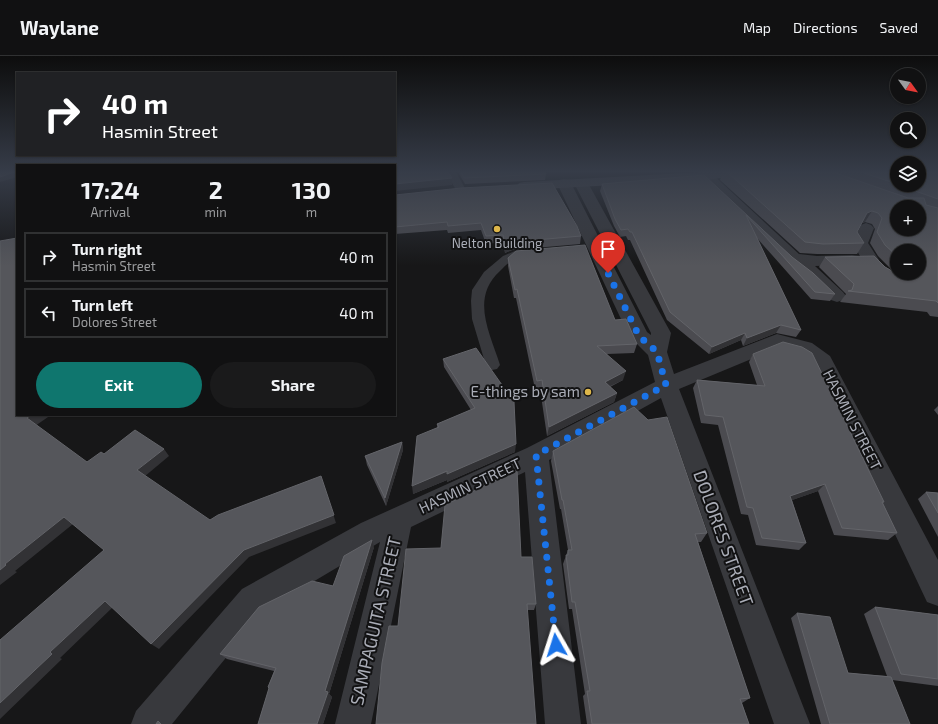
<!DOCTYPE html>
<html lang="en">
<head>
<meta charset="utf-8">
<style>
	body { margin:0; font-family:"Exo 2",sans-serif; background:#1a1a1b; color:#f1f3f6; height:100vh; display:flex; flex-direction:column; font-size:15px; white-space:nowrap }
	* { box-sizing:border-box; margin:0 }
	p { font-size:13px; color:#9c9d9f }
	.icon { flex:none; width:22px; height:22px; fill:none; stroke:currentColor; stroke-width:2; stroke-linecap:round; stroke-linejoin:round }
	.map { position:relative; flex:1; overflow:hidden }
	.details { position:absolute; left:16px; top:108px; width:380px; height:252px; display:flex; flex-direction:column; background:#111112; border-radius:0px; box-shadow:0 1px 3px #0004,0 0 0 1px #303132 }
	.details>* { flex:none }
	.banner { position:absolute; left:16px; top:16px; width:380px; height:84px; border-radius:0px; box-shadow:0 1px 3px #0004,0 0 0 1px #303132; background:#202124; color:#fff; overflow:hidden }
	.needle { width:26px; rotate:123deg }
	.fabs { position:absolute; left:890px; top:12px; display:grid; gap:8px }
	.fabs a { display:grid; place-items:center; width:36px; height:36px; border-radius:50%; background:#111112; box-shadow:0 1px 3px #0004,0 0 0 1px #303132; font-size:20px }
	.pin { position:absolute; display:grid; place-items:center; width:34px; height:34px; color:#fff; margin:-41px -17px; border-radius:50% 50% 50% 0; rotate:-45deg; box-shadow:0 0 4px #0007 }
	.pin .icon { rotate:45deg }
	.me { position:absolute; width:44px; margin:-22px; rotate:354deg; stroke-linejoin:round; filter:drop-shadow(0 0 3px #0008) }
	.turn { display:flex; align-items:center; gap:14px; height:84px; padding:0 20px; font-size:18px }
	.turn .icon { width:52px; height:52px; stroke-width:2.5 }
	.turn b { display:block; font-size:28px; line-height:34px }
	.eta { display:flex; justify-content:space-evenly; align-items:center; height:68px; text-align:center }
	.eta b { font-size:24px; font-weight:700; line-height:28px }
	.cta { display:flex; gap:8px; margin-top:auto; padding:8px 20px }
	.cta a { flex:1; height:46px; border-radius:24px; background:#0f766e; color:#fff; font-size:16px; font-weight:700; line-height:46px; text-align:center }
	.cta a+a { background:#1a1a1b; color:#f1f3f6 }
	ul { padding:0; list-style:none }
	li { display:flex; align-items:center; gap:12px; height:50px; margin:0 8px 6px; padding:0 12px; border:2px solid #303132; border-radius:0px }
	li div { flex:1 }
	li b { display:block; font-size:15px }
	li em { font-style:normal }
	header { display:flex; align-items:center; gap:24px; box-sizing:border-box; height:56px; padding:0 20px; background:#111112; border-bottom:1px solid #303132 }
	header strong { font-size:19px }
	nav { display:flex; gap:22px; margin-inline-start:auto; font-size:14px }
	.map>svg:first-child { display:block }
</style>
</head>
<body>
<header>
<strong>Waylane</strong>
<nav><a>Map</a><a>Directions</a><a>Saved</a></nav>
</header>
<div class="map">
<svg width="938" height="668" viewBox="0 0 938 668">
	<rect width="100%" height="100%" fill="#171718"/>
	<g fill="none" stroke-linecap="round" stroke-linejoin="round">
		<g fill="#38393d" fill-rule="evenodd">
			<path d="M446,116H456L466,134L465,136H457Z"/>
			<path d="M534,193L538,194L540,197L538,200C530,201 521,200 514,204C508,206 504,211 500,215C470,242 490,277 500,309L497,313L492,314L487,313L472,263L471,245L472,234L484,216L503,200L515,195Z"/>
		</g>
		<g fill="#38393d" fill-rule="evenodd">
			<path d="M707,116L711,117L799,198L817,200L852,199L858,200L860,204L858,208L852,209L815,210L843,236L846,240L843,244L837,246L831,244L810,223L789,207L701,123L699,120L701,117Z"/>
			<path d="M564,123L569,124L571,127L647,276L651,279V277L574,127L576,124H586L588,127L671,277L667,296L674,318L777,278L812,287L830,300L938,504V550L927,546L815,309L798,297L778,292L679,333L810,668H774L661,342L549,404L581,668H545L525,416L411,471L371,668H335L380,486L264,555L172,668H131L136,655L242,533L361,467L527,392L655,326L648,299L629,280L557,127L559,124Z"/>
			<path d="M866,167L871,169L874,172L868,187L879,204L877,208L871,209L865,208L852,187L861,169Z"/>
		</g>
		<path fill="#46474d" fill-rule="evenodd" d="M702,116H741L740,119L735,120L706,124L524,134L519,133L517,130L519,127L524,126Z"/>
	</g>
	<g fill="#4b4b50" fill-rule="evenodd">
		<path d="M458,116H545L546,118L545,124L465,128Z"/>
		<path d="M723,116H897V129H919L938,116V261L930,260L927,256L840,246L846,238L819,211L825,201L885,211L893,215L878,200L870,187L875,173L872,168L865,166L862,167L857,176L864,187L857,198H817L800,197L720,124ZM897,195L919,217H897Z"/>
		<path d="M704,119L792,201L835,238L830,245L811,243L757,182L801,274L796,281L776,277L743,290L741,284L709,298L667,264L630,184H628L626,180L620,181L614,170L600,135L602,128Z"/>
		<path d="M395,139L581,180L580,188L512,194L505,197L503,186L486,188L481,174L448,177L447,174L395,178Z"/>
		<path d="M508,202L615,264L637,288L634,297L607,298L623,324L610,331L617,337L614,346L547,380L540,333H535L516,242H514L508,210Z"/>
		<path d="M753,298L884,446L883,447L897,477L888,484L834,479L818,435L792,444L806,487L799,494L756,489L748,459L741,458L718,369L701,367L693,332L697,324L757,329L749,306Z"/>
		<path d="M443,303L515,396L447,426V424L413,438L437,372V368L471,354L444,311Z"/>
		<path d="M938,350V359L934,354Z"/>
		<path d="M402,386L403,394L386,450L367,409L365,400Z"/>
		<path d="M553,395L707,477L701,486H698L750,642L742,647L749,668H587L583,640L585,638L572,553H569L563,508L568,494L561,453H560L551,405Z"/>
		<path d="M926,436L938,437V481L918,443Z"/>
		<path d="M374,491L329,638L332,641L323,668H258L269,633L268,631L274,615L227,603L220,598L333,530Z"/>
		<path d="M521,501L536,548L534,554H527L398,570Z"/>
		<path d="M875,551L938,559V630L892,624L910,668H821L791,562L797,557L848,617L887,620L864,558Z"/>
	</g>
	<g fill="#323235">
		<path d="M14,116H17V121L0,126V121Z"/>
		<path d="M452,122V129L395,135V128Z"/>
		<path d="M872,155L865,166L860,168L867,157Z"/>
		<path d="M512,186V194L505,197V189Z"/>
		<path d="M781,269L776,277L743,290L747,282Z"/>
		<path d="M745,277L741,284L709,298L712,291Z"/>
		<path d="M626,315L623,324L602,334L605,326Z"/>
		<path d="M617,337L614,346L547,380L549,371Z"/>
		<path d="M31,359H51L35,370L27,362Z"/>
		<path d="M402,386L403,394L386,450L385,442Z"/>
		<path d="M516,388L515,396L447,426V424L413,438L412,430Z"/>
		<path d="M164,393L169,400L144,421L137,414Z"/>
		<path d="M321,420L336,467L249,501L159,593L151,588L244,494Z"/>
		<path d="M825,428L818,435L784,447L790,440Z"/>
		<path d="M64,461L73,468L15,515L17,516L0,529V514L5,508Z"/>
		<path d="M372,484L374,491L329,638L332,641L323,668H317L325,635Z"/>
		<path d="M105,545L113,551L60,602L62,603L0,663V647L50,596Z"/>
	</g>
	<g fill="#55565b" stroke="#636469" fill-rule="evenodd">
		<path d="M0,116H14L0,121Z"/>
		<path d="M395,116H448L452,122L395,128Z"/>
		<path d="M461,116H545L546,118L464,122Z"/>
		<path d="M727,116H833L908,142H924L926,149L938,152V247L936,245L848,235L852,234L854,228L825,201L874,200L885,211L892,215H897V217H919V195H897V200L885,189L877,176L882,162L878,157L872,155L867,157L857,176L864,187L823,188L805,186ZM897,151H919V173H897Z"/>
		<path d="M861,116H897V128Z"/>
		<path d="M919,116H938V143L898,129H919Z"/>
		<path d="M704,119L792,201L813,217L835,238L815,236L746,159L801,274L781,269L747,282L745,277L712,291L670,256L632,176H630L628,173L621,174L615,163L602,128Z"/>
		<path d="M552,127L577,170L581,180L512,186L505,189L503,179L486,180L481,167L448,170L447,166L395,171V139L461,132Z"/>
		<path d="M17,182V359H31L27,362L87,406L101,396L104,398L135,374L164,393L137,414L210,464L218,459L321,420L334,459L244,494L151,588L105,545L50,596L52,598L0,647V584L104,494L64,461L5,508L6,509L0,514V185Z"/>
		<path d="M585,189L615,264L626,263L637,288L597,290L626,315L605,326L617,337L549,371L542,324L537,325L517,233L515,234L508,202L516,195Z"/>
		<path d="M783,286L802,291L812,297L884,446H882L897,477L842,472L825,428L790,440L806,487L762,482L753,452L747,451L723,361L705,359L697,324L765,330L753,298Z"/>
		<path d="M476,292L514,346L516,388L447,418V415L412,430L417,380L439,371L437,368L475,352L443,303Z"/>
		<path d="M634,351L648,364L667,361L707,477L695,478L750,642L740,643L749,668H592L587,635H590L575,546H572L566,499H568V494H572L563,444H562L553,395Z"/>
		<path d="M402,386L385,442L365,400Z"/>
		<path d="M517,414L521,501H532L536,548H527L536,668H376L382,607L389,570H398L406,493L441,492L445,449Z"/>
		<path d="M926,436L938,437V457Z"/>
		<path d="M372,484L325,635L328,636L317,668H258L269,632L268,631L276,612L220,598L259,551L312,525L333,530L344,500Z"/>
		<path d="M875,551L938,559V623L901,618Z"/>
		<path d="M797,557L830,561L848,617L891,621L910,668H830Z"/>
		<path d="M158,665L161,668H156Z"/>
	</g>
	<linearGradient id="sky" x2="0" y2="1"><stop stop-color="#0d0d0d"/><stop offset="0.55" stop-color="#363c48"/><stop offset="1" stop-color="#363c48" stop-opacity="0"/></linearGradient>
	<rect width="938" height="210" fill="url(#sky)"/>
	<g fill="none" stroke-linecap="round" stroke-linejoin="round">
		<path stroke="#1a73e8" stroke-width="7" stroke-dasharray="0 12.6" d="M556,589L536,399L666,329L657,296L639,280L608,217"/>
	</g>
	<g fill="#ddb64a" stroke="#121213" stroke-width="1.5">
		<circle cx="497" cy="173" r="4"/>
		<circle cx="588" cy="336" r="4"/>
	</g>
	<g text-anchor="middle" stroke-width="4" stroke-linejoin="round" paint-order="stroke">
		<g font-size="13" fill="#aaadb7" stroke="#121213">
			<text x="497" y="192">Nelton Building</text>
		</g>
		<g font-size="15" fill="#aaadb7" stroke="#121213" text-anchor="end">
			<text x="580" y="341">E-things by sam</text>
		</g>
		<g font-size="15" fill="#aaadb7" stroke="#121213">
			<text transform="translate(852 364) rotate(63)" y="5">HASMIN STREET</text>
			<text transform="translate(470 430) rotate(-25)" y="5">HASMIN STREET</text>
		</g>
		<g font-size="18" fill="#aaadb7" stroke="#121213">
			<text transform="translate(723 482) rotate(70)" y="6">DOLORES STREET</text>
			<text transform="translate(376 565) rotate(-77)" y="6">SAMPAGUITA STREET</text>
		</g>
	</g>
</svg>
<div class="fabs">
<a><svg class="needle" viewBox="-14 -14 28 28"><path d="M0-13l5 13h-10z" fill="#e53935"/><path d="M0 13l5-13h-10z" fill="#9c9d9f"/></svg></a>
<a><svg class="icon" aria-label="search" viewBox="0 0 24 24"><circle cx="10" cy="10" r="6"/><path d="M15 15l6 6"/></svg></a>
<a><svg class="icon" aria-label="layers" viewBox="0 0 24 24"><path d="M12 4l9 5-9 5-9-5zM3 14l9 5 9-5"/></svg></a>
<a>+</a>
<a>−</a>
</div>
<div class="pin" style="left:608px;top:217px;background:#d93025"><svg class="icon" aria-label="arrive" viewBox="0 0 24 24"><path d="M6 21V4h12l-3 4 3 4H6"/></svg></div>
<svg class="me" style="left:556px;top:589px" viewBox="-20 -20 40 40"><path d="M0-17L14 15 0 8-14 15z" fill="#1a73e8" stroke="#fff" stroke-width="4"/></svg>
<div class="banner">
<div class="turn"><svg class="icon" aria-label="right" viewBox="0 0 24 24"><path d="M7 20v-9h11M14 6l5 5-5 5"/></svg><div><b>40 m</b>Hasmin Street</div></div>
</div>
<section class="details">
<div class="eta">
<div><b>17:24</b><p>Arrival</p></div>
<div><b>2</b><p>min</p></div>
<div><b>130</b><p>m</p></div>
</div>
<ul>
<li><svg class="icon" aria-label="right" viewBox="0 0 24 24"><path d="M7 20v-9h11M14 6l5 5-5 5"/></svg><div><b>Turn right</b><p>Hasmin Street</p></div><em>40 m</em></li>
<li><svg class="icon" aria-label="left" viewBox="0 0 24 24"><path d="M17 20v-9H6M10 6l-5 5 5 5"/></svg><div><b>Turn left</b><p>Dolores Street</p></div><em>40 m</em></li>
</ul>
<div class="cta"><a>Exit</a><a>Share</a></div>
</section>
</div>
</body>
</html>
